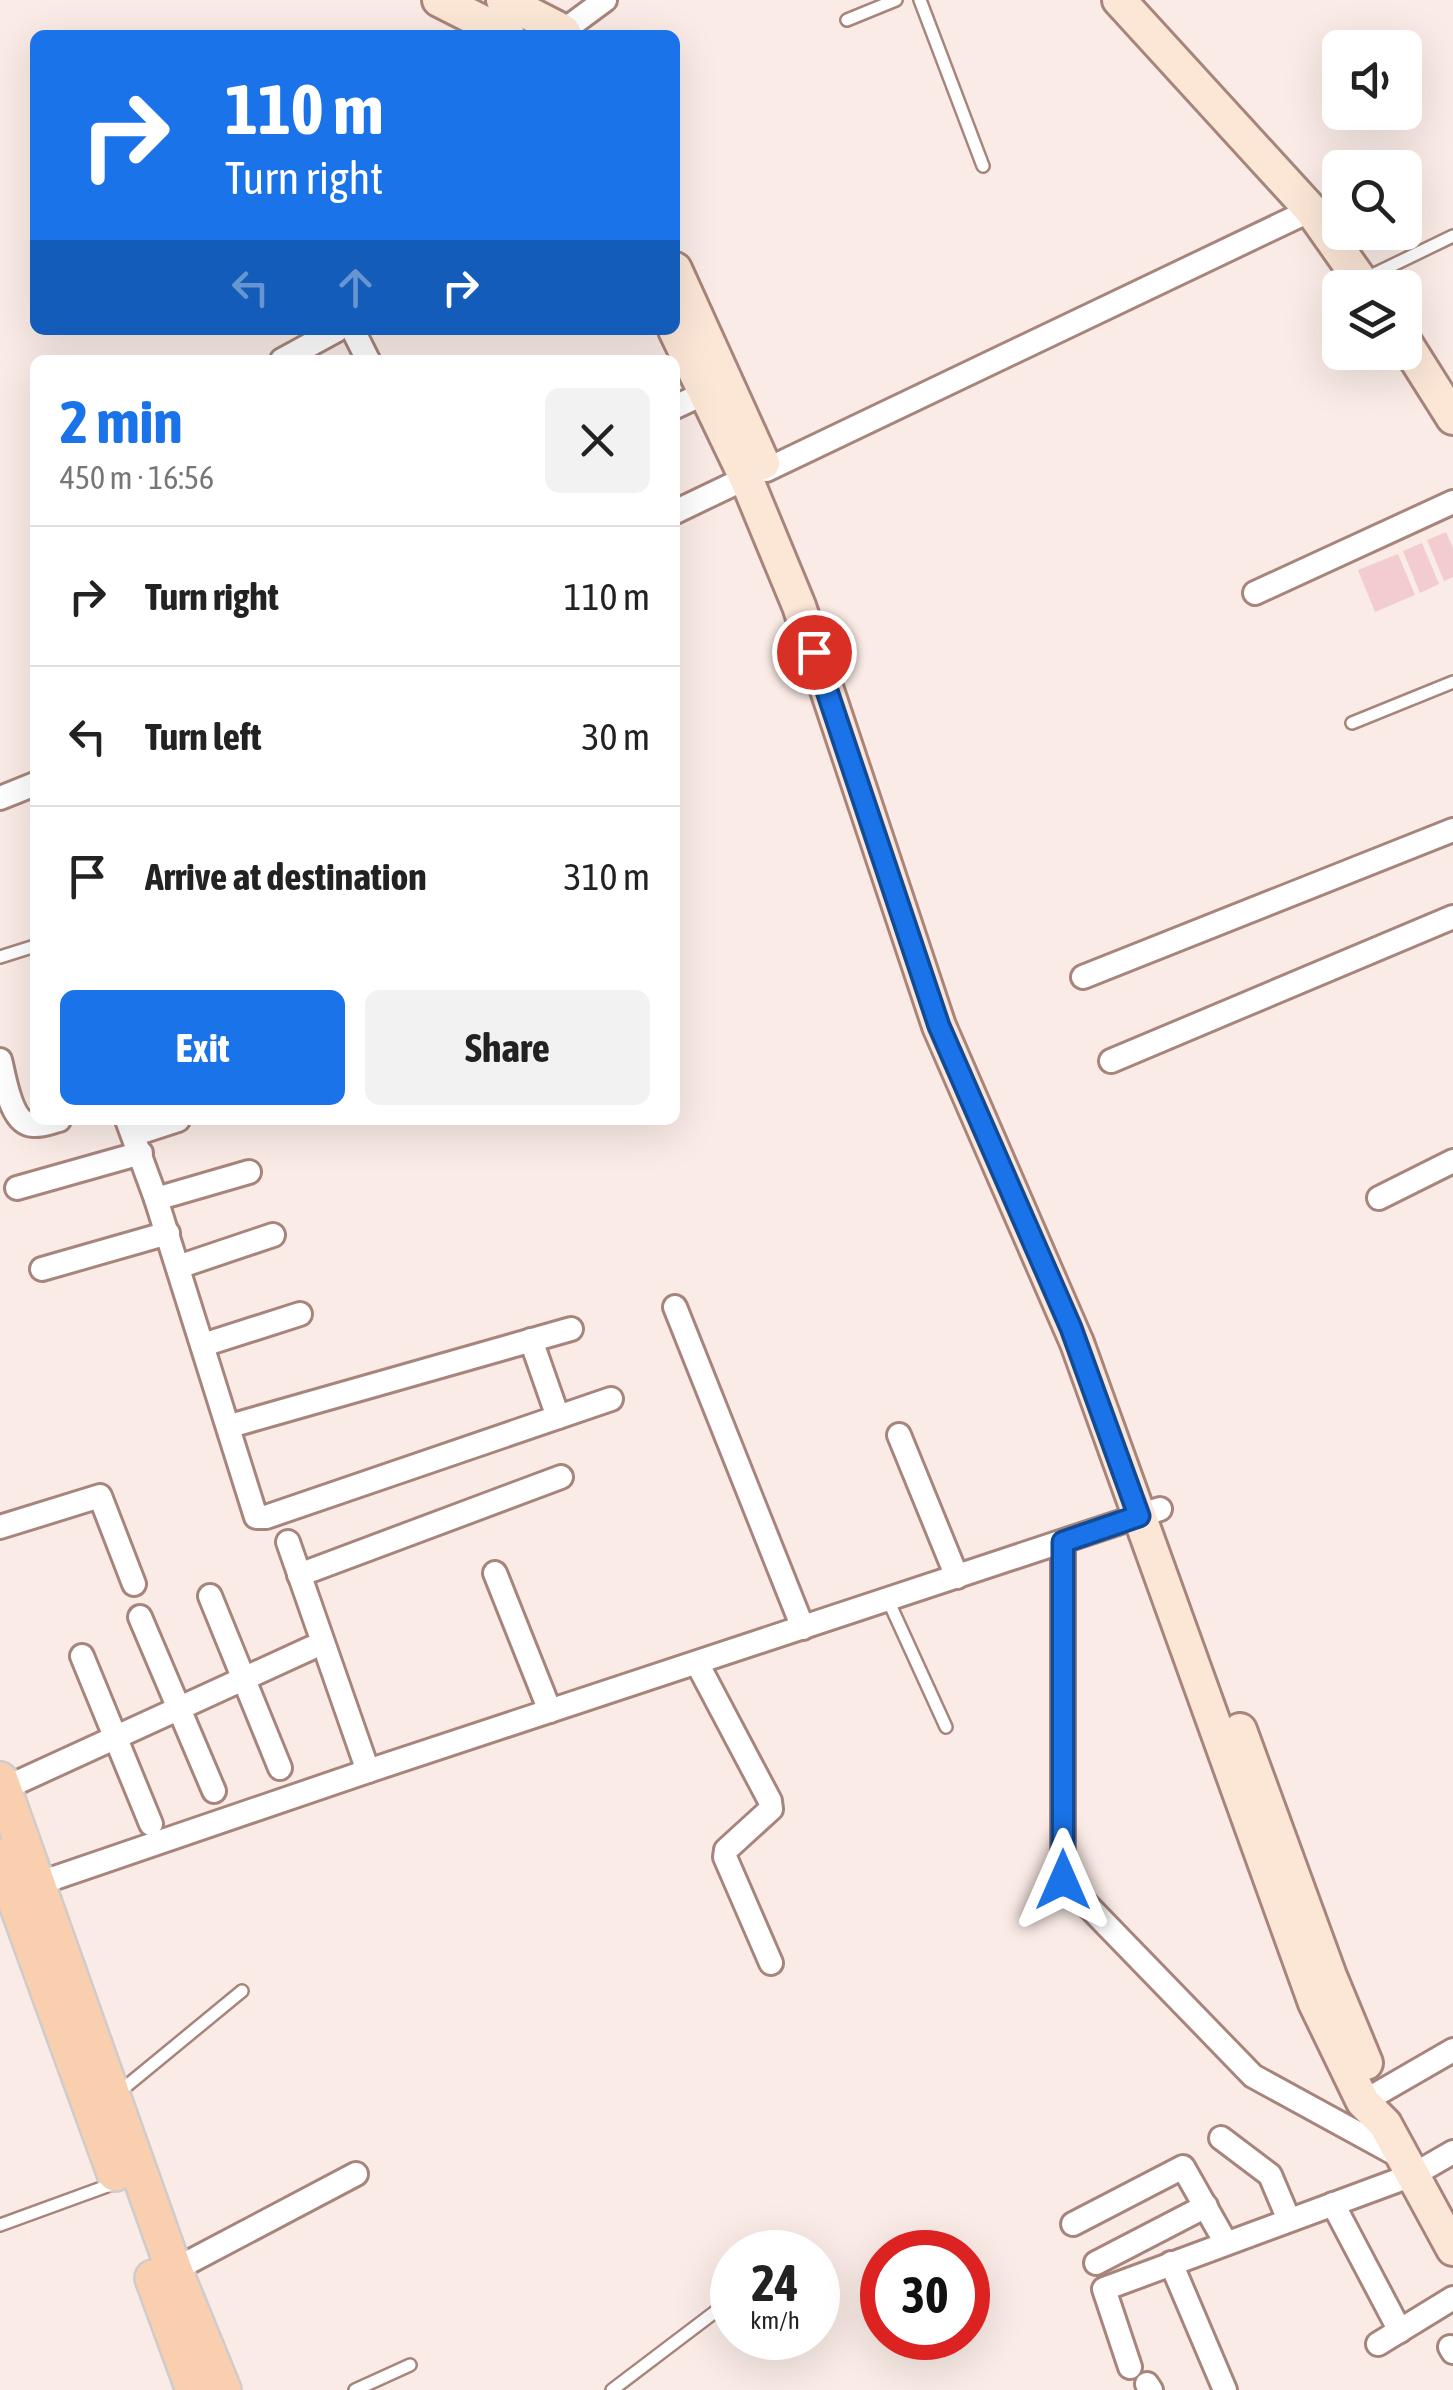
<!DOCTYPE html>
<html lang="en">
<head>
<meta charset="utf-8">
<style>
	body { margin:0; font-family:"Asap Condensed",sans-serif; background:#f2f2f2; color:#222; height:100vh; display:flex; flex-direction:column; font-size:38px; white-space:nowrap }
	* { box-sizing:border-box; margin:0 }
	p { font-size:32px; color:#767676 }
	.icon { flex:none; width:55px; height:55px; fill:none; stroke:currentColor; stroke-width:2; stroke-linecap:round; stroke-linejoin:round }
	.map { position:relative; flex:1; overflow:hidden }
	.panel { position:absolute; left:30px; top:355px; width:650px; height:770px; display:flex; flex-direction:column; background:#fff; border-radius:15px; box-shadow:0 10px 40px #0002 }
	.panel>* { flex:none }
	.hud { position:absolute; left:30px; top:30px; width:650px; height:305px; border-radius:15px; box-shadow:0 10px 40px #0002; background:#1a73e8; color:#fff; overflow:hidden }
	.buttons { position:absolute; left:1322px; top:30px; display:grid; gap:20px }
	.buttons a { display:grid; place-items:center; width:100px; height:100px; border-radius:15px; background:#fff; box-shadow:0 10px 40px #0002; font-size:50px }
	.speed { position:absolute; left:710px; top:2230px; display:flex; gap:20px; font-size:50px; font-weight:700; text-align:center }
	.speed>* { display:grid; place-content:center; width:130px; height:130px; border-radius:50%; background:#fff; box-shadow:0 10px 40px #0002; line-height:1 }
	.speed small { font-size:25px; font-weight:400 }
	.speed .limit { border:15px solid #d22; background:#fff; color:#111 }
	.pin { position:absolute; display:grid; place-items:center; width:85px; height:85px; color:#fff; margin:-42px; border:5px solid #fff; border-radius:50%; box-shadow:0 2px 10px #0007 }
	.me { position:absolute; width:110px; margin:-55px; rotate:0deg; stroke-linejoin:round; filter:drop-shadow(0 0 8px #0008) }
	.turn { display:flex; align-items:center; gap:35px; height:210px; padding:0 30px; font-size:45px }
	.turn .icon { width:130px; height:130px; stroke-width:2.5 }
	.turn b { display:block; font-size:70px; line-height:85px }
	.lanes { display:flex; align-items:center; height:95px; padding:0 30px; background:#0003; justify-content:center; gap:50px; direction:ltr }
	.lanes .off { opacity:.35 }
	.round { display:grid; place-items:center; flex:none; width:105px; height:105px; border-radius:15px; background:#f2f2f2 }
	.head { display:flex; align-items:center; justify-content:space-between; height:170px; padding:0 30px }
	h1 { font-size:60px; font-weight:700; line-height:75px; color:#1a73e8 }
	.cta { display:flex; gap:20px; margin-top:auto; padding:20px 30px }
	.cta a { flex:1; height:115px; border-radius:15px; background:#1a73e8; color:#fff; font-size:40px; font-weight:700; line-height:115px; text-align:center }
	.cta a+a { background:#f2f2f2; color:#222 }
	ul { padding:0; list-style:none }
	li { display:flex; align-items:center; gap:30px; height:140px; padding:0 30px; border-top:2px solid #e0e0e0 }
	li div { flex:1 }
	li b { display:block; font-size:38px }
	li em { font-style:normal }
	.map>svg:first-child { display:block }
</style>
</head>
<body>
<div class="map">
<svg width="1453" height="2390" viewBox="0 0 1453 2390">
	<rect width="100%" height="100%" fill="#faebe6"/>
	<g fill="#f3cccf">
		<path d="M1446,532L1453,548V577L1444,581L1427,540Z"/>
		<path d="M1422,543L1439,584L1420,593L1403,551Z"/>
		<path d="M1398,554L1415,595L1375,612L1358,570Z"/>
	</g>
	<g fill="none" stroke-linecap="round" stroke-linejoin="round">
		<defs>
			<g id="lane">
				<path d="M920,0L983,166"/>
				<path d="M847,20L896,0"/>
				<path d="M1362,280L1453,236"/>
				<path d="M1352,723L1453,682"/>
				<path d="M0,957L35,946"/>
				<path d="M888,1600L946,1727"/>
				<path d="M118,2093L242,1991"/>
				<path d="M0,2225L118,2182"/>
				<path d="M355,2390L410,2365"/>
				<path d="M612,2390L732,2299"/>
			</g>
			<g id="street">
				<path d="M563,31L605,0"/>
				<path d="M353,330L368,360"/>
				<path d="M282,360L337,330"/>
				<path d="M675,407L705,393"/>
				<path d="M766,470L1311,210"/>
				<path d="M675,512L746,478"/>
				<path d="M1255,593L1453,502"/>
				<path d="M0,798L35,784"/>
				<path d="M1083,977L1453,830"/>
				<path d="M0,1060C5,1078 10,1124 33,1125C41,1126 51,1122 59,1120"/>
				<path d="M1111,1061L1453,917"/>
				<path d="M127,1120L156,1199L256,1517H266L611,1399"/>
				<path d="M135,1134L178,1120"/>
				<path d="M17,1188L141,1153"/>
				<path d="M1379,1198L1453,1161"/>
				<path d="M156,1199L249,1172"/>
				<path d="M178,1267L273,1235"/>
				<path d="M42,1269L168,1233"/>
				<path d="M675,1307L803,1628"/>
				<path d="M531,1340L558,1417"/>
				<path d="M203,1345L300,1314"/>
				<path d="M230,1426L571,1329"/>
				<path d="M899,1435L957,1577"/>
				<path d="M0,1527L100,1496L134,1584"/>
				<path d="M288,1542L368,1771"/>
				<path d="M1063,1542V1880L1253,2076L1403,2158"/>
				<path d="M495,1573L550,1711"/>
				<path d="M299,1575L561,1477"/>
				<path d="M210,1596L280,1768"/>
				<path d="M140,1617L214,1791"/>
				<path d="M82,1656L151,1824"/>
				<path d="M697,1663L770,1801L771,1809L726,1850L725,1857L771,1963"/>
				<path d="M3,1789L311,1648"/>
				<path d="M37,1884L368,1771L1160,1509"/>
				<path d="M1363,2102L1453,2050"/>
				<path d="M1221,2138L1270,2175L1289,2220"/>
				<path d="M1333,2204L1400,2331"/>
				<path d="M1073,2224L1183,2167L1226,2243"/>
				<path d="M1096,2263L1206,2206"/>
				<path d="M1171,2263L1225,2390"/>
				<path d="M174,2270L356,2174"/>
				<path d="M1378,2344L1453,2298"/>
				<path d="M1450,2347L1453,2352"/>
				<path d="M1130,2367L1104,2289L1415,2174L1453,2152"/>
				<path d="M1147,2384L1151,2390"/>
			</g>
			<g id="secondary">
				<path d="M439,0L508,35"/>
				<path d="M503,0L563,31L565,35"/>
				<path d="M1119,0L1311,210L1366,288"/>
				<path d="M675,269L763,463"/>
				<path d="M675,330L746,478L799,606L939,1026L1077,1343L1315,2003L1363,2102L1385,2124L1453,2249"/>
				<path d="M1405,342L1453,418"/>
				<path d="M1240,1730L1330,1976L1366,2063"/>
			</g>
			<g id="primary">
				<path d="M0,1780L174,2270L223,2390"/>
				<path d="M0,1857L115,2173"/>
				<path d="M153,2278L194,2390"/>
			</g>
		</defs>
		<use href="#lane" stroke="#a7857c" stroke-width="16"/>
		<use href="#street" stroke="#a7857c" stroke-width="28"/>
		<use href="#secondary" stroke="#a7857c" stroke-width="38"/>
		<use href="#primary" stroke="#cfcccb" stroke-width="40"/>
		<use href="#lane" stroke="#fff" stroke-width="11"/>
		<use href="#street" stroke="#fff" stroke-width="22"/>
		<use href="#secondary" stroke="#fce7d7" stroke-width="32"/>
		<use href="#primary" stroke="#f9cfaf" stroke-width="35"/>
	</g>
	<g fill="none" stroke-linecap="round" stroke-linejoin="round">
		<defs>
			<path id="route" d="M814,652L939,1026L1071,1328L1139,1516L1063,1542V1880"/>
		</defs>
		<use href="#route" stroke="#114b97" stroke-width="25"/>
		<use href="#route" stroke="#1a73e8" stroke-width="18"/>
	</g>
</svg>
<div class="buttons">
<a><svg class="icon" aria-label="sound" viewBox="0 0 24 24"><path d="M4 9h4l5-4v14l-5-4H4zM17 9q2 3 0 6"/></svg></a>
<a><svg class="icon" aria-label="search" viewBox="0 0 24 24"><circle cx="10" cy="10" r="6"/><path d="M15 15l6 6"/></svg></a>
<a><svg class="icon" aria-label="layers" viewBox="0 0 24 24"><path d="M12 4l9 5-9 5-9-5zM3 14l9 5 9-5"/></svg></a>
</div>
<div class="speed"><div>24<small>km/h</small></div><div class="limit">30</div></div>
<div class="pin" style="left:814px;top:652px;background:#d93025"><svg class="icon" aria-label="arrive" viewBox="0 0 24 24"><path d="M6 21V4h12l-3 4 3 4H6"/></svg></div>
<svg class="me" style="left:1063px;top:1880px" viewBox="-20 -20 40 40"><path d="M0-17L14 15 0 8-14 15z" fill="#1a73e8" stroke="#fff" stroke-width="4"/></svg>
<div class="hud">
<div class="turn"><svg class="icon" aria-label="right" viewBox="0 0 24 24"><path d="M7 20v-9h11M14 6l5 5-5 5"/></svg><div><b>110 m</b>Turn right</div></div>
<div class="lanes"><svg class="icon off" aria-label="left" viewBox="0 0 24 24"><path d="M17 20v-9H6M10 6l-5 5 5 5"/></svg><svg class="icon off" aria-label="ahead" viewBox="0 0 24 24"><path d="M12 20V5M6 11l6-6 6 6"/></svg><svg class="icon" aria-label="right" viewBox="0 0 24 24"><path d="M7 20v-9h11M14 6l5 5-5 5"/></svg></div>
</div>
<section class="panel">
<div class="head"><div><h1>2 min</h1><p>450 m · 16:56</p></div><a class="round"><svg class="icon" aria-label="close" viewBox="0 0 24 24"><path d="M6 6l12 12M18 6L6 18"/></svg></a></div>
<ul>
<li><svg class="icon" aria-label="right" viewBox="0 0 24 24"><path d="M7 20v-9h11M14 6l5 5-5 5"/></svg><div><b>Turn right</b></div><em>110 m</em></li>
<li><svg class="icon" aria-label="left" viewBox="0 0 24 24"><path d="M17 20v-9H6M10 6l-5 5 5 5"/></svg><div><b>Turn left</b></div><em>30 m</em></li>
<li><svg class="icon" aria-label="arrive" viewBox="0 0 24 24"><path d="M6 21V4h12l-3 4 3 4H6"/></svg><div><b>Arrive at destination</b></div><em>310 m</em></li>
</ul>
<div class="cta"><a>Exit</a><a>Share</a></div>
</section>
</div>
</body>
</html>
